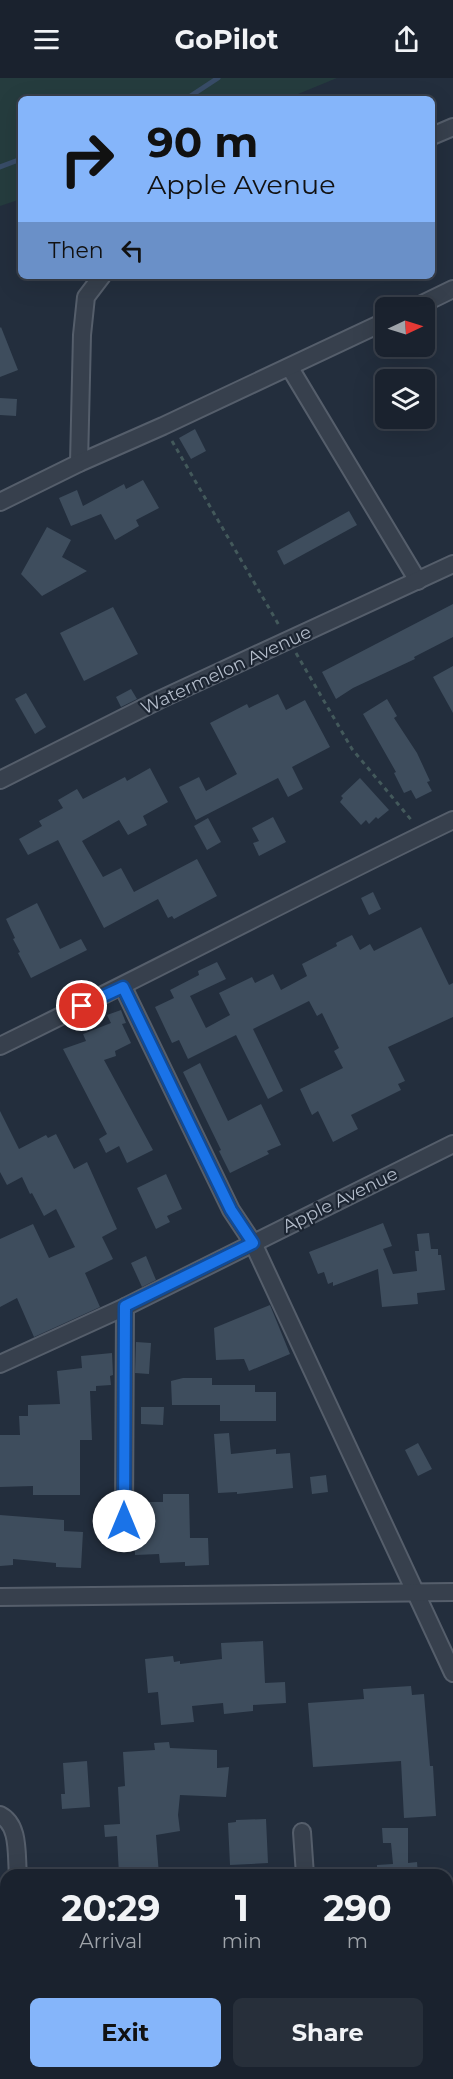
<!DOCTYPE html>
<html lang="en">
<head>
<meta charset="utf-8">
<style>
	body { margin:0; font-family:Montserrat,sans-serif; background:#272f3a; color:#f1f3f6; height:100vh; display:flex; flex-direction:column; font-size:22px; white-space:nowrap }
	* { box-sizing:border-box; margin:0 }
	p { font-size:20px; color:#9fa4aa }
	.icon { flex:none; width:33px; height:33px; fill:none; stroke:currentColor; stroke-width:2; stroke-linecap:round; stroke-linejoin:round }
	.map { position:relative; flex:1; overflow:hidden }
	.sheet { position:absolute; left:0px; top:1791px; width:453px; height:210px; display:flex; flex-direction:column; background:#1a222e; border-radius:18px 18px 0 0; box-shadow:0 6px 24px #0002,0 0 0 2px #383f4a }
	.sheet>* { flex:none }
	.top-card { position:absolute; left:18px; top:18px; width:417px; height:183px; border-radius:9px; box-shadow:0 6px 24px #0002,0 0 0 2px #383f4a; background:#85b5fa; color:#111; overflow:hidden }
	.needle { width:39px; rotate:86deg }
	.buttons { position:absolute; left:375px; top:219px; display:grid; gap:12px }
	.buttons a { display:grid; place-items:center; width:60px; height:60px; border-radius:9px; background:#1a222e; box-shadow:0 6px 24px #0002,0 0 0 2px #383f4a; font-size:30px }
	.pin { position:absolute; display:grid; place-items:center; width:51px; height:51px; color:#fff; margin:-26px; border:3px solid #fff; border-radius:50%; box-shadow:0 2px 6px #0007 }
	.me { position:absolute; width:66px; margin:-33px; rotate:0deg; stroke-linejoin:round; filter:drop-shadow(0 0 4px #0008) }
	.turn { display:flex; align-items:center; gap:21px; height:126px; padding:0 30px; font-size:27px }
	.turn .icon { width:78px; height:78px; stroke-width:2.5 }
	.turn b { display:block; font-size:42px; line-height:51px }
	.then { display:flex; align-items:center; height:57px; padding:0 30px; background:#0003; gap:12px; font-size:22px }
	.eta { display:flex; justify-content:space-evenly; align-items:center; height:102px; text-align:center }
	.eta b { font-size:36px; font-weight:700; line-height:42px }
	.primary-button { display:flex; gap:12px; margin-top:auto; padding:12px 30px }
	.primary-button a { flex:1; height:69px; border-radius:9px; background:#85b5fa; color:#111; font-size:24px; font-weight:700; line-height:69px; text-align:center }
	.primary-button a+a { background:#272f3a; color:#f1f3f6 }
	header { display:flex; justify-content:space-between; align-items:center; height:78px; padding:0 30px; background:#1a222e; font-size:27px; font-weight:700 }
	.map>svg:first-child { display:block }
</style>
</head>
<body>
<header><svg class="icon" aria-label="menu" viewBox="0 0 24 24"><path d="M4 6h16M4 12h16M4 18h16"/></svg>GoPilot<svg class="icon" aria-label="share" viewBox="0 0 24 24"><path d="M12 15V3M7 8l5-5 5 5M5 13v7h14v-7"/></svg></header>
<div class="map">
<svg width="453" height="2001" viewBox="0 0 453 2001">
	<rect width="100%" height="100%" fill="#232e3d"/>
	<path fill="#253c3e" d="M0,0H337L286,21H21V121L0,128Z"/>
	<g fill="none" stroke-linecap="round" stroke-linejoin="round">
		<g stroke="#384c67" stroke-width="5">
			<path d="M186,21L218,0"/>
			<path d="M0,89L21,81"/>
		</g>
	</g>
	<g fill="#3e4d5d">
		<path d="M1,249L18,292L0,299V250Z"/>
		<path d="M0,320L17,321L16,338L0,337Z"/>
		<path d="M195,351L206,373L191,381L179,360Z"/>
		<path d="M143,402L159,430L136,442L139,448L115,462L101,436L71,448L59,420L77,412L83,428L124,406L126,411Z"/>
		<path d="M349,433L357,447L284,487L277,473Z"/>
		<path d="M47,449L71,462L62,479L87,493L42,518L21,496Z"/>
		<path d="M453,526V559L414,579L415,581L353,610L336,621L322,594Z"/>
		<path d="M113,529L138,576L84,603L60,555Z"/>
		<path d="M453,588V635L433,599Z"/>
		<path d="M131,611L137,621L121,629L116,619Z"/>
		<path d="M26,615L46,649L35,656L15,621Z"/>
		<path d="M278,616L286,632L305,622L330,669L292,689L303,711L288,719L278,700L196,742L179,709L199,699L206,713L237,696L210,645L247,626L249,630Z"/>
		<path d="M387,621L397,638L394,640L417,675L430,703L427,704L432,713L416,721L411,712L404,715L394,695L396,694L363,636Z"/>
		<path d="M150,690L168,724L143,738L147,747L128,757L119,742L82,763L103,799L121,790L134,814L197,781L217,818L174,841L172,838L168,840L158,821L104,850L58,762L28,777L19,761L42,748L39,743L63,730L58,722L77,711L83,721L125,699L127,703Z"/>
		<path d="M360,700L389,732L378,741L376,739L369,746L366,742L361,747L340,724L343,720L341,718Z"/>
		<path d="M273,739L286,764L259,778L253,765L259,763L252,750Z"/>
		<path d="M208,740L221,764L207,772L194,748Z"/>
		<path d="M373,814L381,831L369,837L361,820Z"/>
		<path d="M37,825L60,871L81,861L87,872L31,900L18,875L20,874L13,861L15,860L6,841Z"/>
		<path d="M421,849L449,907L453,905V939L388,969L405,1003L398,1006L401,1012L351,1037L358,1051L333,1064L318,1033L312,1037L300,1011L343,990L334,973L339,970L322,935L317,938L309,923L253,951L283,1013L268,1021L236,957L188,981L179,962L172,965L155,929L174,920L170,912L199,897L198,893L217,884L226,901L190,918L206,950L230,937L219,915L252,899L255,905L273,896L281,912L307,898L302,886L337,868L336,865L352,857L360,872L370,866L374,873Z"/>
		<path d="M121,932L126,945L122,946L131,965L115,973L116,978L104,982L153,1072L127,1085L119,1068L106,1075L99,1061L107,1056L63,971L86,963L83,956L111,945L107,937Z"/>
		<path d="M200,985L228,1043L261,1026L281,1067L267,1073L269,1076L230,1095L219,1073L221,1072L183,994Z"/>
		<path d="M0,1033L19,1071L46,1057L48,1060L56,1056L74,1091L87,1084L117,1151L102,1159L113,1181L85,1195L100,1229L34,1259L17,1220L0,1229V1161L33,1146L49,1180L75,1169L56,1131L44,1138L32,1115L30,1116L22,1099L7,1107L0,1094Z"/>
		<path d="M166,1096L182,1131L167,1138L170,1144L156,1151L137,1110Z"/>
		<path d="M383,1145L392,1168L383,1171L393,1196L417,1193L415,1173H419L417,1156L429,1155L431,1171H438V1177H441L445,1212L417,1215L418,1226L382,1229L378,1191L333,1208V1204L328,1206L324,1194L318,1196L309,1174Z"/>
		<path d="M146,1178L156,1202L142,1209L131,1185Z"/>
		<path d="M270,1227L290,1276L249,1293L244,1281L216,1282L214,1250Z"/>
		<path d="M136,1264L151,1265L149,1296L135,1295Z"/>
		<path d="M112,1275L113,1297L110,1298L111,1307L96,1308V1313H90L92,1362H80V1417H33V1408L0,1409V1357H20L19,1338H28V1327L60,1326L57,1293L82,1290L81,1278Z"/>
		<path d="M183,1300H212V1307H255V1314H276V1343H220V1327H172L171,1303Z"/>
		<path d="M141,1329H164L163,1347L141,1346Z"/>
		<path d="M229,1355L231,1376L276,1371V1376L290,1375L293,1410L237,1416V1414L218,1415L214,1356Z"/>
		<path d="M418,1365L432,1391L418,1398L405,1372Z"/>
		<path d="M326,1397L328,1414L312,1416L310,1399Z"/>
		<path d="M163,1416H189L190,1460H208L209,1487L185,1488V1484L160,1485L159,1476L135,1477L134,1454H145L144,1424H163Z"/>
		<path d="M0,1437L64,1442V1453L83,1454L81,1490L56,1489V1485L13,1481V1487L0,1488Z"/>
		<path d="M263,1563L265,1605L285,1604L286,1625L253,1627V1633L224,1636L223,1625L192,1628L194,1644L161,1647L158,1614L148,1615L145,1581L173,1578L174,1584L180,1583V1586L222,1581L221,1565Z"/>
		<path d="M411,1608L412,1617L424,1616L430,1688H433L436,1738L404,1740L401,1683L313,1689L308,1625L364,1621L363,1611Z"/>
		<path d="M169,1664L170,1670L217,1672V1690L229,1689L226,1719L180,1717L178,1737L180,1753L156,1757L159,1797H119L117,1758L105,1759L104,1747L120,1746L118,1709L125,1708L123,1674L155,1672L154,1665Z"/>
		<path d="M87,1683L90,1729L62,1731L61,1716H65L63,1685Z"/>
		<path d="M266,1741L268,1785L230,1787L228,1745L236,1744V1742Z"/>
		<path d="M382,1750H408V1785L417,1784L418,1797H377V1787L393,1786L391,1765H383Z"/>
	</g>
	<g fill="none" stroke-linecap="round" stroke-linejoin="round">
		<defs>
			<g id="minor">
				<path d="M432,58L453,49"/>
				<path d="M414,230L453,211"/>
				<path d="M290,290L418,503"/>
				<path d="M79,385L82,257L86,219L102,198"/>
				<path d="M0,424L79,385L163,348L386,243"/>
				<path d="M0,702L159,622L453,486"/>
				<path d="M123,909L231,1132L253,1165L453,1595"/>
				<path d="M0,968C152,894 301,815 453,742"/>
				<path d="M0,1286L125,1229L453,1066"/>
				<path d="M124,1443L125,1229"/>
				<path d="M0,1519L453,1514"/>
				<path d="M0,1737C20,1747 16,1777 18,1797"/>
				<path d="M302,1754L305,1797"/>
				<path d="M31,1995V2001"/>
				<path d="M318,1995V2001"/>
			</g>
		</defs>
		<use href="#minor" stroke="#555e6b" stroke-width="20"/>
		<g stroke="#43595b" stroke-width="3" stroke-dasharray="4.5 4.5" stroke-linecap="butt">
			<path d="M172,363L280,549"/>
			<path d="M296,575L352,671L413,744"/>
		</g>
		<use href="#minor" stroke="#37404d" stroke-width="16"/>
	</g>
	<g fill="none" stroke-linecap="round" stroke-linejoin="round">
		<defs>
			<path id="route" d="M82,928L123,909L231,1132L253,1165L125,1228L124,1443"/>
		</defs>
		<use href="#route" stroke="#114b97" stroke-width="15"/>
		<use href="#route" stroke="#1a73e8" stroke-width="10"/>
	</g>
	<g text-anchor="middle" stroke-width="4.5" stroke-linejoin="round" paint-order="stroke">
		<g font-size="18" fill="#b2bbc9" stroke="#1c2532">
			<text transform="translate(226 592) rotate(-25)" y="6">Watermelon Avenue</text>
			<text transform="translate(340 1122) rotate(-26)" y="6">Apple Avenue</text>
		</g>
	</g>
</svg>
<div class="buttons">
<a><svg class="needle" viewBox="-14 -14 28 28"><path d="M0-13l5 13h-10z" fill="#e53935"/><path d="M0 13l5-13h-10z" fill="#9fa4aa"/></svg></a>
<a><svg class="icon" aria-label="layers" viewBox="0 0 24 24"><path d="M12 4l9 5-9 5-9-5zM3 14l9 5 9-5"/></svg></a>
</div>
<div class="pin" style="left:82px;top:928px;background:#d93025"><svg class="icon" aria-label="arrive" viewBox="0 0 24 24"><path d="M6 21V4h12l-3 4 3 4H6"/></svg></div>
<svg class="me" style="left:124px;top:1443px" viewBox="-20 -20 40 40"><circle r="19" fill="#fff"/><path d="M0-13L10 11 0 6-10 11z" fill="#1a73e8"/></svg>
<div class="top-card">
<div class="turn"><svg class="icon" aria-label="right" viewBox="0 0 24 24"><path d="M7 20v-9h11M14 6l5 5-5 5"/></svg><div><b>90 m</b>Apple Avenue</div></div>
<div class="then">Then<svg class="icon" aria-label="left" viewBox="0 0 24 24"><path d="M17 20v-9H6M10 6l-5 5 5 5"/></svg></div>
</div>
<section class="sheet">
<div class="eta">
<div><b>20:29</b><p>Arrival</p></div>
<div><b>1</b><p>min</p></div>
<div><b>290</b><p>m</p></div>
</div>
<div class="primary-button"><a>Exit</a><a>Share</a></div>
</section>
</div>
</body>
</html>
